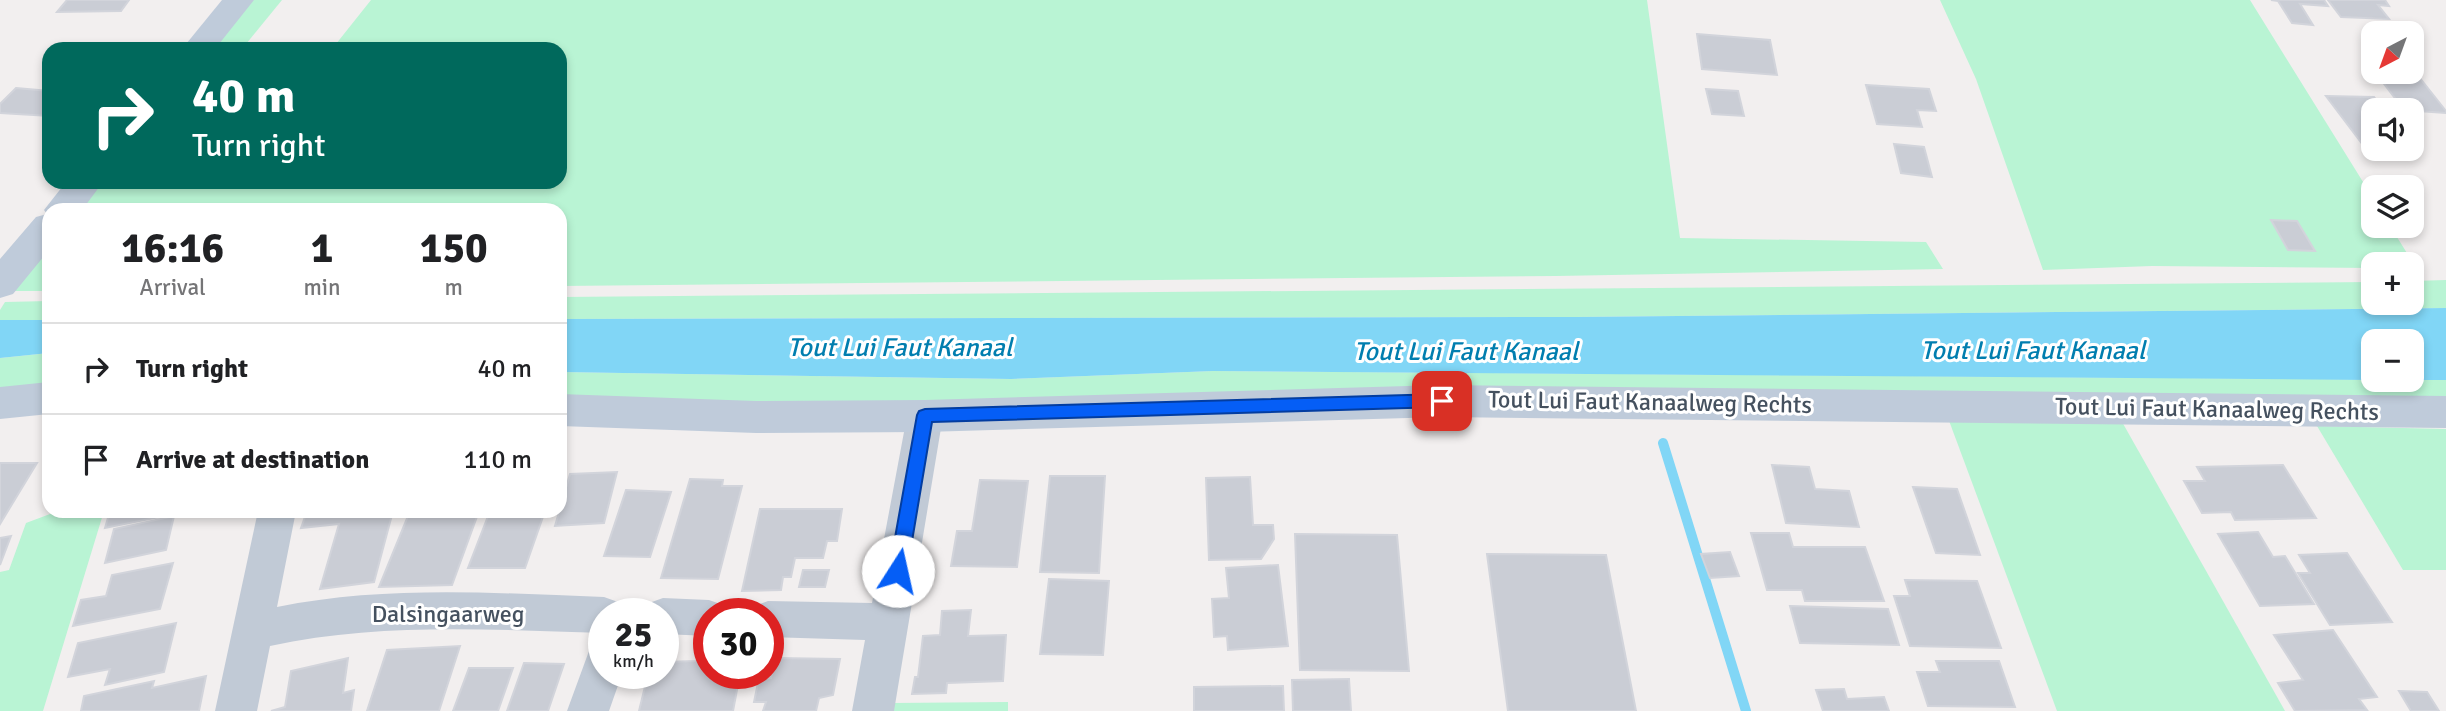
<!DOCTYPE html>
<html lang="en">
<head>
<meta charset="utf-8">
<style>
	body { margin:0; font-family:Signika,sans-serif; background:#f6f6f6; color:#202124; height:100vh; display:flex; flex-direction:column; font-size:26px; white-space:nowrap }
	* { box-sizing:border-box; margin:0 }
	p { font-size:23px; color:#757577 }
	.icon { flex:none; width:38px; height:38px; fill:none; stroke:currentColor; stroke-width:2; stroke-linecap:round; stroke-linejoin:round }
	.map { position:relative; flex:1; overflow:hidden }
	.drawer { position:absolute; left:42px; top:203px; width:525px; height:315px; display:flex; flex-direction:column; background:#fff; border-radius:21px; box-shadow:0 4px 10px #0003 }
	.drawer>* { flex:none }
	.hud { position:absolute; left:42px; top:42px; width:525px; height:147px; border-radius:21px; box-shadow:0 4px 10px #0003; background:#00695c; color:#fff; overflow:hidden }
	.needle { width:46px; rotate:221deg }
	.controls { position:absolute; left:2361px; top:21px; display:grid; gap:14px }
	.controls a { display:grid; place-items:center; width:63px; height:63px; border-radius:14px; background:#fff; box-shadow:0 4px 10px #0003; font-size:35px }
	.speed { position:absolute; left:588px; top:598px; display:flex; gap:14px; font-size:35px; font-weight:700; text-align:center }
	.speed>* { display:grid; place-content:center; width:91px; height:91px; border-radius:50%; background:#fff; box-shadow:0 4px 10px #0003; line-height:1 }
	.speed small { font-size:18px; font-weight:400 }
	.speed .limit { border:10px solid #d22; background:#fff; color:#111 }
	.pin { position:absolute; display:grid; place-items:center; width:60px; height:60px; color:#fff; margin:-30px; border-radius:14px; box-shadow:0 4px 10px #0006 }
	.me { position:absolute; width:77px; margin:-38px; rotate:10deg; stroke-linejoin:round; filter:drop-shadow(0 0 5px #0008) }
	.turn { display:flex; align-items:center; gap:24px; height:147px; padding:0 35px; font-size:32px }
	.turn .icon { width:91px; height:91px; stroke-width:2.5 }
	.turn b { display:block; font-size:49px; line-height:60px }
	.eta { display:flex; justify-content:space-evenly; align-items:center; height:119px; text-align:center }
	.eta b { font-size:42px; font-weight:800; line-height:49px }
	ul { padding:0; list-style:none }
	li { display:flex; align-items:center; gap:21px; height:91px; padding:0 35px; border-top:2px solid #e0e0e0 }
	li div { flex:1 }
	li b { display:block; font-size:26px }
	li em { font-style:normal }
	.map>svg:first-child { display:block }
</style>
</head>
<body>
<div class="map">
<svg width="2446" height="711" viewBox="0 0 2446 711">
	<rect width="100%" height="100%" fill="#f2efef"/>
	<g fill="#b9f4d4">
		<path d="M253,0H282L242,49H212Z"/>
		<path d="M371,0H1647L1680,238L1926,242L1943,269L1556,276L560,286V210H78L101,182H560V49H332Z"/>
		<path d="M1940,0H2250L2373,198V226H2390L2417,269H2412V264H2373V268L2152,266L2043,270L1976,79Z"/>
		<path d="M49,244V291H10Z"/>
		<path d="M2446,280V308L1576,317L560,319V297L2373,282V303H2412V281Z"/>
		<path d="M49,301V320H0V310L5,302Z"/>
		<path d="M49,353V385L0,391V358Z"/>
		<path d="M1213,371L2446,380V397L789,405L560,398V372L1011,379Z"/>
		<path d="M1948,418L2121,420L2285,711H2057Z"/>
		<path d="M2317,426L2446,429V570H2403Z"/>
		<path d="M58,511H104L43,711H0V572L9,570L26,523Z"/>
		<path d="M1008,702V711H891L892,703Z"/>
	</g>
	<g fill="#81d6f6">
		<path d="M2446,308V380H2386H2412V341H2373V380L1213,371L1011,379L560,372V319L1576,317Z"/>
		<path d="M0,320H49V353L0,358Z"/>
	</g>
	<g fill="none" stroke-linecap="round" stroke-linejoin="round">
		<path stroke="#81d6f6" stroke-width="10" d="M1663,443L1746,711"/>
	</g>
	<g fill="#cacdd5" stroke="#d2d4db" stroke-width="2">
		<path d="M67,0H129L121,11L57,12Z"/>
		<path d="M2271,0H2324L2328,6L2300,4L2313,25L2292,23L2278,1Z"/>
		<path d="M2328,0H2385L2389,6L2378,5L2389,19L2341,17Z"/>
		<path d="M1697,34L1770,40L1777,75L1702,69Z"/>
		<path d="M2412,68L2446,111V113L2404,110L2375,72H2412Z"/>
		<path d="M1866,85L1929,89L1936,111L1917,110L1922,127L1877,124Z"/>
		<path d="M16,88L49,91V116L0,113V104Z"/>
		<path d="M1706,89L1738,91L1744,116L1712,114Z"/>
		<path d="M2326,96L2374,97L2384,110H2373V145H2363Z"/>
		<path d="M1894,144L1924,147L1932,177L1901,173Z"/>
		<path d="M2271,220L2297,221L2315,251L2288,250Z"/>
		<path d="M0,463H37L0,524Z"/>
		<path d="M1772,465L1809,467L1815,489L1849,491L1859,527L1786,523Z"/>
		<path d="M2283,465L2316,518L2235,520L2231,512L2202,513L2184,481H2205L2197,467Z"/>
		<path d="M617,472L604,523L555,526L570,474Z"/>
		<path d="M1050,476H1105L1099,573L1040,572Z"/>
		<path d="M1250,477L1253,525H1273L1274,539L1261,559L1209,560L1206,478Z"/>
		<path d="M690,479L723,480L722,486H742L718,579L661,578Z"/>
		<path d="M980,480L1028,481L1017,567L951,566L957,531H972Z"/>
		<path d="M1913,487L1957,489L1980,555L1936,553Z"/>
		<path d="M626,490L671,492L650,557L604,556Z"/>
		<path d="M760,509H842L837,541H827L823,558H795L791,577H783L781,590L742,591Z"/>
		<path d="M110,511H189L105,528Z"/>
		<path d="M307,511H393L374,582L320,589L339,524L301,528Z"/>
		<path d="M410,511H479L452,585L379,587Z"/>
		<path d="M490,511H545L525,568H468Z"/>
		<path d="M174,516L166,550L105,563L114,529Z"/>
		<path d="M2258,532L2273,557L2285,556L2314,604L2260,606L2218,534Z"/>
		<path d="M1751,533H1789L1793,547H1865L1884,601H1805L1802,590H1767Z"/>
		<path d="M1295,534L1397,535L1409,671L1300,670Z"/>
		<path d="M11,536L0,565V538Z"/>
		<path d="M1730,552L1739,576L1710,578L1701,554Z"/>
		<path d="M2347,553L2392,622L2330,625L2298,573H2310L2299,555Z"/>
		<path d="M1487,554L1606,555L1636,711H1508Z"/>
		<path d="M173,563L160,609L73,626L81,600L106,596L112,575Z"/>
		<path d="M1278,565L1288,646L1228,650L1227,636L1214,637L1212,599L1229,598L1226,568Z"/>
		<path d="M803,570H829L825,587H799Z"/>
		<path d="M1049,579L1109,581L1103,655L1040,654Z"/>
		<path d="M1905,580L1977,581L2001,648L1910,646L1894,596H1910Z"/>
		<path d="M1790,606L1888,609L1899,645L1800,643Z"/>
		<path d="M971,610L968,636L1006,635L1003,681L947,683L946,693L912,694L915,677H918L923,636L940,635L942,611Z"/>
		<path d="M176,623L164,672L105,685L110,669L68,677L78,643Z"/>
		<path d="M2333,630L2377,697L2359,699L2367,710L2295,711L2278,683L2303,680L2274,635Z"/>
		<path d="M460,646L439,711H367L387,650Z"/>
		<path d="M709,652V674H740L733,711H639L648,674H663V662L697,661L699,653Z"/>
		<path d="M348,658L343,693L354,690L351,711H271L285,707L291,671Z"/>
		<path d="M776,658L840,659L833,695L819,698L816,711H763L766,702H754L759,678H771Z"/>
		<path d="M1936,661H1999L2015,707L1928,706L1917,672H1940Z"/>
		<path d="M524,663L564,664L548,711H507Z"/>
		<path d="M469,668H513L498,711H453Z"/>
		<path d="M206,676L199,711H81L84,696L154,681L152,688Z"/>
		<path d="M1349,679L1351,711H1293L1292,680Z"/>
		<path d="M1283,686L1284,711H1194V687Z"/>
		<path d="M1844,689L1847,699L1884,697L1889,711H1823L1816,690Z"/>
		<path d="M2399,691L2427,692L2439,711H2411Z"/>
	</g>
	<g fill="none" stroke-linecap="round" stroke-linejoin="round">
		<g fill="#c1cad6" fill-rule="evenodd">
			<path d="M925,401L938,406L943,416L894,711H852L865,640L768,637V614H750L754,606L768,601L872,603L907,416L912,406Z"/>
			<path d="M258,511H296L277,607C384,585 495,593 604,597L618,602L624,614H604V633C492,630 380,622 270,646L257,711H215Z"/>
			<path d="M663,598L709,600L723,605L727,614H709V636L663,634V614H644L649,603Z"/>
			<path d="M604,646V674H622L609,711H567L589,651Z"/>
		</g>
		<g fill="#bfcbda" fill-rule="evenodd">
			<path d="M222,0H254L215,49H182Z"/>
			<path d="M66,182H103L82,210H49V250L13,294L0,298V259L36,217L47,214L44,210Z"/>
			<path d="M49,382V414L0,419V387Z"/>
			<path d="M1442,385L2446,396V428L1442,417L925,432L756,433L560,426V394L756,401L925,400Z"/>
		</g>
	</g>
	<path fill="#055ef6" stroke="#033da0" stroke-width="2" d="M1442,394L1448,396L1451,401L1448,405L1442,407L932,422L907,571L904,576L898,579L892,576L889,571L917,415L919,411L925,409Z"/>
	<g text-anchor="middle" stroke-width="6" stroke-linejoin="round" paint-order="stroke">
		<g font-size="24" fill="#45515f" stroke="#fff">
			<text transform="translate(1650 402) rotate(1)" y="8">Tout Lui Faut Kanaalweg Rechts</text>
			<text transform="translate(2217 409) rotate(1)" y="8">Tout Lui Faut Kanaalweg Rechts</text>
			<text x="448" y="622">Dalsingaarweg</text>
		</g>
		<g font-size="26" font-style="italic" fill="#017eaf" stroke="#fff">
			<text x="900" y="356">Tout Lui Faut Kanaal</text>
			<text x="2033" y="359">Tout Lui Faut Kanaal</text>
			<text x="1466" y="360">Tout Lui Faut Kanaal</text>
		</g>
	</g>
</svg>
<div class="controls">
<a><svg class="needle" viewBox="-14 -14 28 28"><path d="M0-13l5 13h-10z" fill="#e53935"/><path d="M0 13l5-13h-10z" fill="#757577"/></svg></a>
<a><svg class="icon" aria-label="sound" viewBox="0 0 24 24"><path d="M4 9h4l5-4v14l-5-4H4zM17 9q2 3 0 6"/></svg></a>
<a><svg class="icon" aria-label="layers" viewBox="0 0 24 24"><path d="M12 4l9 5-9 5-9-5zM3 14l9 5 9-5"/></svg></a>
<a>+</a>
<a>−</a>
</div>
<div class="speed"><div>25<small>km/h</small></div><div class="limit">30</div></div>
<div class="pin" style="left:1442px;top:401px;background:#d93025"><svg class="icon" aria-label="arrive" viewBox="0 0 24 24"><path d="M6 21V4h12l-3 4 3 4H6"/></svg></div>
<svg class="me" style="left:898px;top:571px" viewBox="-20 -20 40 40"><circle r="19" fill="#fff"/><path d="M0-13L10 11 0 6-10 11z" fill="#055ef6"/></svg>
<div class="hud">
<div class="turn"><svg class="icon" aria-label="right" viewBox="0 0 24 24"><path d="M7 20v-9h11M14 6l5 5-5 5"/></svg><div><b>40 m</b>Turn right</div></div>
</div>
<section class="drawer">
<div class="eta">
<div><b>16:16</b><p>Arrival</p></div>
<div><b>1</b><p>min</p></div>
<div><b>150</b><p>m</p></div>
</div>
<ul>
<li><svg class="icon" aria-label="right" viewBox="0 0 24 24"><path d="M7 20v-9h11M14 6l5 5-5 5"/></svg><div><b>Turn right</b></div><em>40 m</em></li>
<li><svg class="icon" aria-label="arrive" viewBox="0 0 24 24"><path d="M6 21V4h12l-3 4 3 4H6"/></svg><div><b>Arrive at destination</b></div><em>110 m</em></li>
</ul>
</section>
</div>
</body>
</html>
